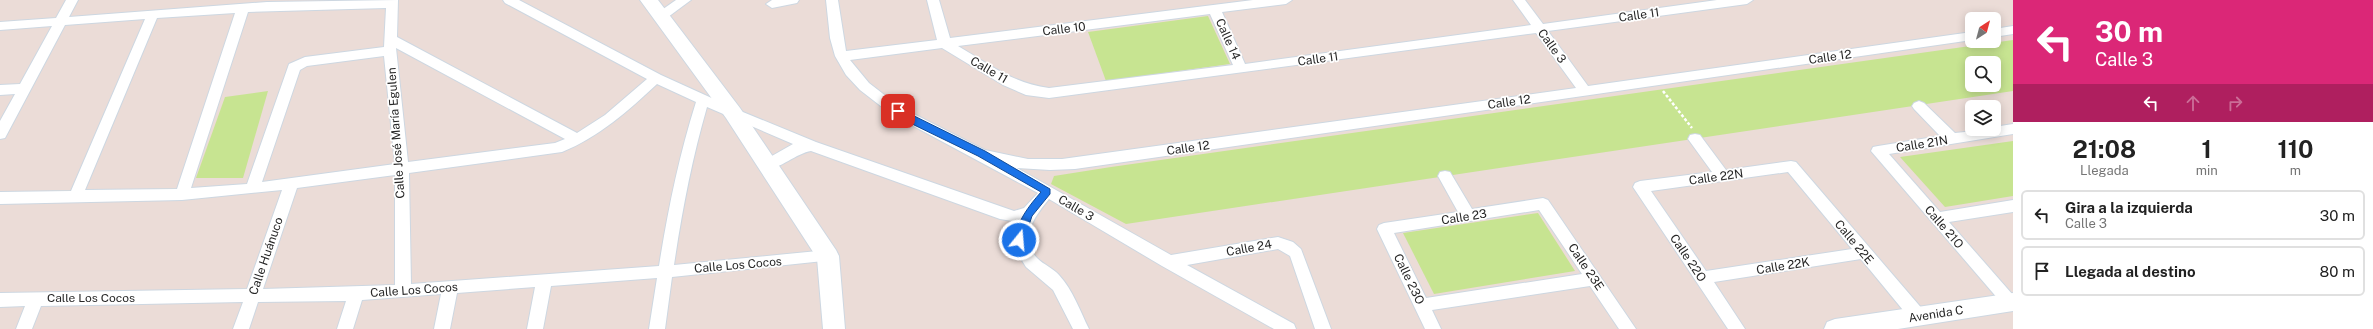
<!DOCTYPE html>
<html lang="es">
<head>
<meta charset="utf-8">
<style>
	body { margin:0; font-family:"Public Sans",sans-serif; background:#f2f2f2; color:#222; height:100vh; display:flex; flex-direction:column; font-size:15px; white-space:nowrap }
	* { box-sizing:border-box; margin:0 }
	p { font-size:13px; color:#767676 }
	.icon { flex:none; width:22px; height:22px; fill:none; stroke:currentColor; stroke-width:2; stroke-linecap:round; stroke-linejoin:round }
	.map { position:relative; flex:1; overflow:hidden }
	.panel { display:flex; flex-direction:column; background:#fff; width:360px }
	.panel>* { flex:none }
	.top-card { background:#db2777; color:#fff; overflow:hidden }
	.needle { width:26px; rotate:36deg }
	.fabs { position:absolute; left:1965px; top:12px; display:grid; gap:8px }
	.fabs a { display:grid; place-items:center; width:36px; height:36px; border-radius:6px; background:#fff; box-shadow:0 2px 10px #0003; font-size:20px }
	.pin { position:absolute; display:grid; place-items:center; width:34px; height:34px; color:#fff; margin:-17px; border-radius:8px; box-shadow:0 2px 6px #0006 }
	.me { position:absolute; width:44px; margin:-22px; rotate:17deg; stroke-linejoin:round; filter:drop-shadow(0 0 3px #0008) }
	.turn { display:flex; align-items:center; gap:14px; height:84px; padding:0 16px; font-size:18px }
	.turn .icon { width:52px; height:52px; stroke-width:2.5 }
	.turn b { display:block; font-size:28px; line-height:34px }
	.lanes { display:flex; align-items:center; height:38px; padding:0 16px; background:#0003; justify-content:center; gap:20px; direction:ltr }
	.lanes .off { opacity:.35 }
	.eta { display:flex; justify-content:space-evenly; align-items:center; height:68px; text-align:center }
	.eta b { font-size:24px; font-weight:700; line-height:28px }
	ul { padding:0; list-style:none }
	li { display:flex; align-items:center; gap:12px; height:50px; margin:0 8px 6px; padding:0 8px; border:2px solid #e0e0e0; border-radius:6px }
	li div { flex:1 }
	li b { display:block; font-size:15px }
	li em { font-style:normal }
	main { display:flex; flex:1; min-height:0 }
	.map>svg:first-child { display:block }
</style>
</head>
<body>
<main>
<div class="map">
<svg width="2013" height="329" viewBox="0 0 2013 329">
	<rect width="100%" height="100%" fill="#ebdcd7"/>
	<g fill="#c7e491" fill-rule="evenodd">
		<path d="M1208,16L1230,64L1106,81L1088,32Z"/>
		<path d="M2013,40V91L1126,224L1051,184L1054,176L1111,167ZM1972,63H1994V85H1972Z"/>
		<path d="M268,91L243,178H196L225,97Z"/>
		<path d="M2013,141V196L1945,207L1900,157Z"/>
		<path d="M1538,213L1575,271L1434,294L1403,233Z"/>
	</g>
	<g fill="none" stroke-linecap="round" stroke-linejoin="round">
		<defs>
			<g id="street">
				<path d="M66,0H78L69,17L267,2L398,0L397,37L577,133L605,115L647,79L505,3L503,0H519L661,75L738,110L816,142L1014,211L1024,208L1038,193L891,114L860,90L846,75L835,56L830,38L826,0H838L846,51L937,40L927,0H939L950,38L1253,0H1292L1286,4L1222,12L1245,64L1531,25L1513,0H1525L1543,24L1717,0H1753L1747,4L1548,31L1588,86L1972,32V40L1075,169L1050,170L1017,168L1171,255L1278,237L1293,242L1301,249L1331,329H1315L1290,256L1278,249L1187,265L1294,324L1296,329H1274L1162,266L1049,199C1035,216 1018,238 1037,258C1044,265 1053,268 1059,275C1073,290 1080,311 1089,329H1073L1053,290L1026,267L1018,254L1014,237L1018,222L1000,219L811,151C796,153 775,173 763,169L761,165L763,161L793,144L707,107C692,159 682,211 674,265L828,250L833,252L835,256L833,260L672,277L665,329H649L657,278L551,286L543,329H527L535,287L457,293L450,329H434L441,294L362,300L353,329H337L346,301L258,302L249,329H233L243,302L41,306L32,329H16L25,306L0,307V293L247,289L282,190L182,200L0,204V192L71,191L145,19L65,25L5,138L0,139V121L15,94L0,95V85L20,84L52,26L0,30V22L56,18ZM386,8L384,47L305,57L289,64L247,184L191,188L248,12ZM235,13L177,189L85,190L157,18ZM1210,14L1233,65L1049,88C1012,83 989,64 958,46ZM1536,33L1576,88L1062,159H1028L985,150L900,107L869,83L850,60L942,48L1003,85L1026,95L1049,98ZM396,48L565,139L555,143L408,162ZM384,56L395,164L262,182L300,70L307,66ZM657,84L696,102C679,156 668,209 659,266L411,284L409,173L562,152C599,137 628,111 657,84ZM395,175V285L263,289L297,188Z"/>
				<path d="M676,0H691L664,20H656L654,17L656,14Z"/>
				<path d="M772,0H799L797,3L772,8L766,4Z"/>
				<path d="M2013,26V34L1994,37V29Z"/>
				<path d="M1919,101L1924,103L1955,133L1994,129V127L2013,124V134L1889,154L1940,212L2013,200V212L1949,222L2013,295V307H2005L1871,151L1873,147L1878,146L1940,136L1914,109L1912,106L1914,103Z"/>
				<path d="M1695,134L1700,135L1726,170L1791,161L1796,162L1924,311L1926,316L1924,321L1918,323L1912,321L1861,259L1714,282L1745,329H1728L1633,187L1635,183L1640,181L1712,172L1688,139L1690,135ZM1788,172L1852,249L1706,271L1651,191Z"/>
				<path d="M1445,171L1450,172L1472,209L1543,198L1548,200L1636,329H1619L1590,286L1432,310L1441,329H1425L1377,229L1379,225L1384,223L1458,212L1438,176L1440,172ZM1539,210L1582,274L1426,298L1394,233Z"/>
			</g>
			<g id="secondary">
				<path d="M640,0H658L740,108L836,250L839,256L845,329H823L817,258L726,118Z"/>
				<path d="M2013,293V311L1898,329H1824L1827,322L1835,319Z"/>
			</g>
		</defs>
		<use href="#street" stroke="#cdd7e1" stroke-width="2"/>
		<use href="#secondary" stroke="#cdd7e1" stroke-width="2"/>
		<path stroke="#fff" stroke-width="2.5" stroke-dasharray="3 2" stroke-linecap="butt" d="M1663,91L1692,128"/>
		<use href="#street" fill="#fff" fill-rule="evenodd"/>
		<use href="#secondary" fill="#fff" fill-rule="evenodd"/>
	</g>
	<path fill="#1a73e8" stroke="#114b97" d="M898,108L985,151L1050,189V194L1032,216L1023,243L1019,244L1014,240C1018,220 1028,207 1041,192L978,156L908,122L895,113V109Z"/>
	<g text-anchor="middle" stroke-width="3.5" stroke-linejoin="round" paint-order="stroke">
		<g font-size="12" fill="#272727" stroke="#fff">
			<text transform="translate(1639 15) rotate(-8)" y="4">Calle 11</text>
			<text transform="translate(1064 29) rotate(-7)" y="4">Calle 10</text>
			<text transform="translate(1228 39) rotate(66)" y="4">Calle 14</text>
			<text transform="translate(1552 46) rotate(54)" y="4">Calle 3</text>
			<text transform="translate(1830 57) rotate(-8)" y="4">Calle 12</text>
			<text transform="translate(1318 59) rotate(-8)" y="4">Calle 11</text>
			<text transform="translate(989 70) rotate(30)" y="4">Calle 11</text>
			<text transform="translate(1509 102) rotate(-8)" y="4">Calle 12</text>
			<text transform="translate(396 133) rotate(-94)" y="4">Calle José María Egulen</text>
			<text transform="translate(1922 144) rotate(-9)" y="4">Calle 21N</text>
			<text transform="translate(1188 148) rotate(-8)" y="4">Calle 12</text>
			<text transform="translate(1716 177) rotate(-8)" y="4">Calle 22N</text>
			<text transform="translate(1076 208) rotate(30)" y="4">Calle 3</text>
			<text transform="translate(1464 217) rotate(-9)" y="4">Calle 23</text>
			<text transform="translate(1944 227) rotate(49)" y="4">Calle 21O</text>
			<text transform="translate(1854 242) rotate(50)" y="4">Calle 22E</text>
			<text transform="translate(1249 248) rotate(-10)" y="4">Calle 24</text>
			<text transform="translate(266 256) rotate(-71)" y="4">Calle Huánuco</text>
			<text transform="translate(1688 258) rotate(56)" y="4">Calle 22O</text>
			<text transform="translate(738 265) rotate(-5)" y="4">Calle Los Cocos</text>
			<text transform="translate(1783 266) rotate(-9)" y="4">Calle 22K</text>
			<text transform="translate(1586 267) rotate(56)" y="4">Calle 23E</text>
			<text transform="translate(1409 279) rotate(64)" y="4">Calle 23O</text>
			<text transform="translate(414 290) rotate(-4)" y="4">Calle Los Cocos</text>
			<text x="91" y="302">Calle Los Cocos</text>
			<text transform="translate(1936 314) rotate(-9)" y="4">Avenida C</text>
		</g>
	</g>
</svg>
<div class="fabs">
<a><svg class="needle" viewBox="-14 -14 28 28"><path d="M0-13l5 13h-10z" fill="#e53935"/><path d="M0 13l5-13h-10z" fill="#767676"/></svg></a>
<a><svg class="icon" aria-label="search" viewBox="0 0 24 24"><circle cx="10" cy="10" r="6"/><path d="M15 15l6 6"/></svg></a>
<a><svg class="icon" aria-label="layers" viewBox="0 0 24 24"><path d="M12 4l9 5-9 5-9-5zM3 14l9 5 9-5"/></svg></a>
</div>
<div class="pin" style="left:898px;top:111px;background:#d93025"><svg class="icon" aria-label="arrive" viewBox="0 0 24 24"><path d="M6 21V4h12l-3 4 3 4H6"/></svg></div>
<svg class="me" style="left:1019px;top:240px" viewBox="-20 -20 40 40"><circle r="17" fill="#1a73e8" stroke="#fff" stroke-width="3"/><path d="M0-11L8 9 0 5-8 9z" fill="#fff"/></svg>
</div>
<section class="panel">
<div class="top-card">
<div class="turn"><svg class="icon" aria-label="left" viewBox="0 0 24 24"><path d="M17 20v-9H6M10 6l-5 5 5 5"/></svg><div><b>30 m</b>Calle 3</div></div>
<div class="lanes"><svg class="icon" aria-label="left" viewBox="0 0 24 24"><path d="M17 20v-9H6M10 6l-5 5 5 5"/></svg><svg class="icon off" aria-label="ahead" viewBox="0 0 24 24"><path d="M12 20V5M6 11l6-6 6 6"/></svg><svg class="icon off" aria-label="right" viewBox="0 0 24 24"><path d="M7 20v-9h11M14 6l5 5-5 5"/></svg></div>
</div>
<div class="eta">
<div><b>21:08</b><p>Llegada</p></div>
<div><b>1</b><p>min</p></div>
<div><b>110</b><p>m</p></div>
</div>
<ul>
<li><svg class="icon" aria-label="left" viewBox="0 0 24 24"><path d="M17 20v-9H6M10 6l-5 5 5 5"/></svg><div><b>Gira a la izquierda</b><p>Calle 3</p></div><em>30 m</em></li>
<li><svg class="icon" aria-label="arrive" viewBox="0 0 24 24"><path d="M6 21V4h12l-3 4 3 4H6"/></svg><div><b>Llegada al destino</b></div><em>80 m</em></li>
</ul>
</section>
</main>
</body>
</html>
